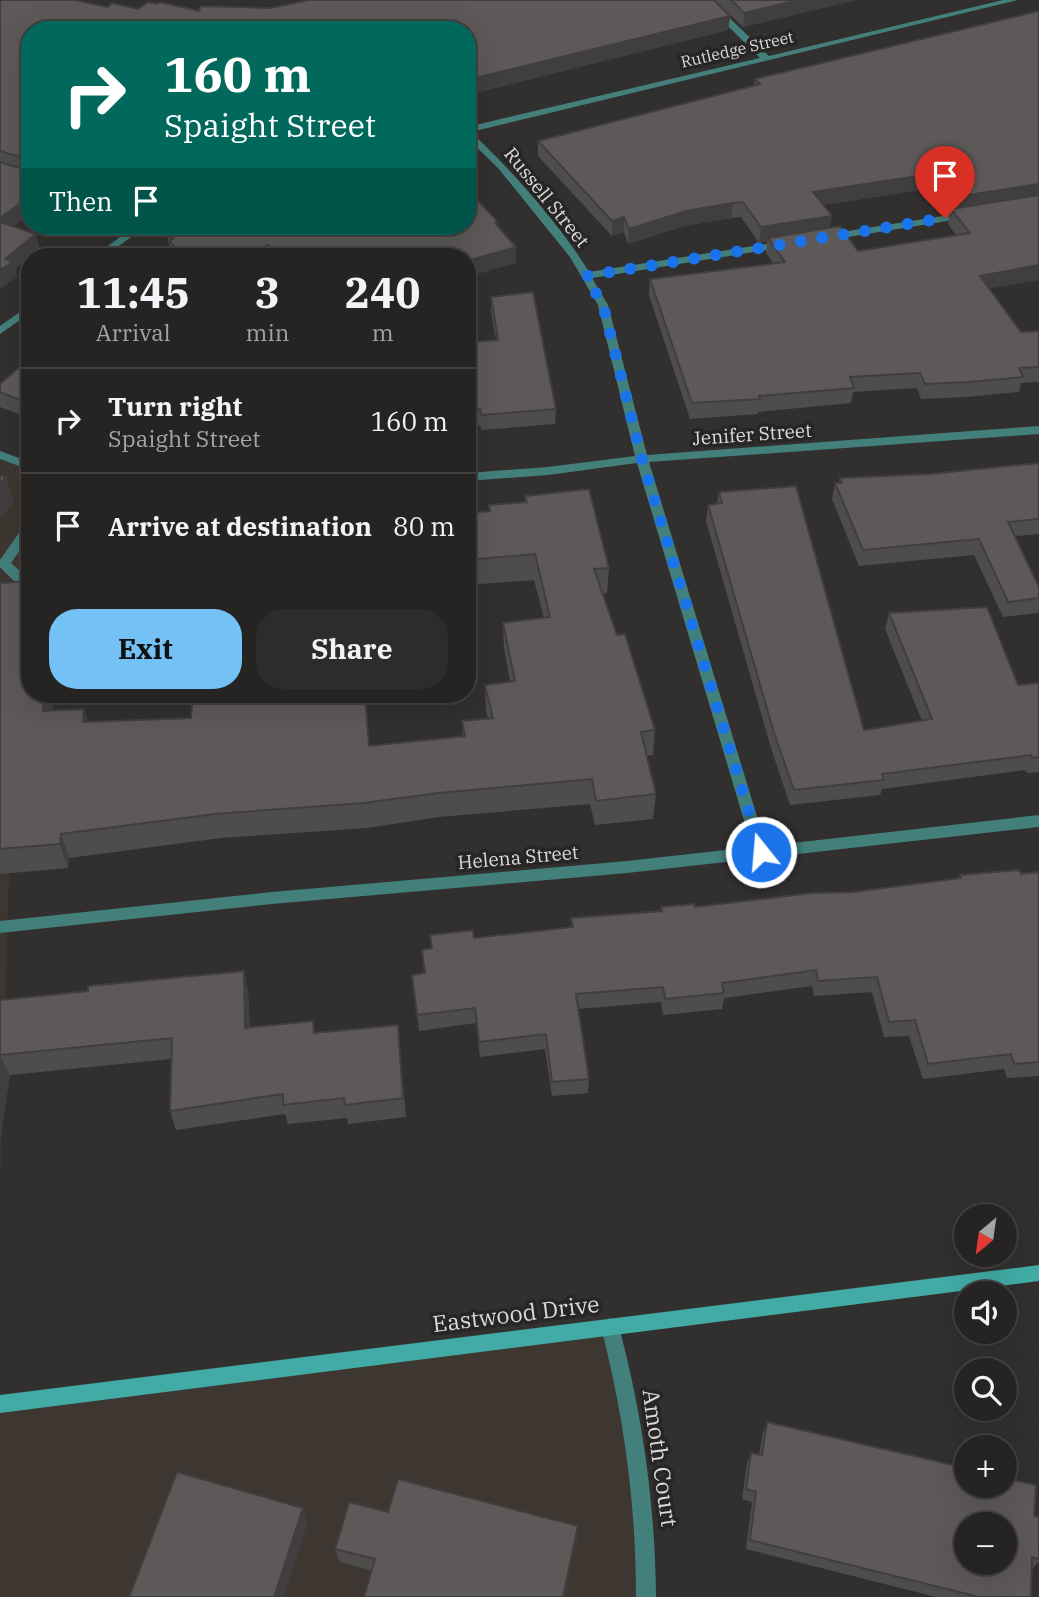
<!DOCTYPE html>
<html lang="en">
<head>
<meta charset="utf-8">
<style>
	body { margin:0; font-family:"IBM Plex Serif",serif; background:#2e2c2a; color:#f1f3f6; height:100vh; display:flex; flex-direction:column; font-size:26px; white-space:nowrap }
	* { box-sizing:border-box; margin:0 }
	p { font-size:23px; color:#a4a4a5 }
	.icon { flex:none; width:38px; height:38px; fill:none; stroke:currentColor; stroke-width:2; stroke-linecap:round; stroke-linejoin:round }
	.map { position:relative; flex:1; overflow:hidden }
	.drawer { position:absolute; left:21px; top:248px; width:455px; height:455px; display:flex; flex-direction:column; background:#262422; border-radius:28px; box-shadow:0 7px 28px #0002,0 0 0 2px #424140 }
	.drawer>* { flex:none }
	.guide { position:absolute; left:21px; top:21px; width:455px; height:214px; border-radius:28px; box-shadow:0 7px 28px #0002,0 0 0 2px #424140; background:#00695c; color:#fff; overflow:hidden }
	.needle { width:46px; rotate:209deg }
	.controls { position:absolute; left:954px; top:1204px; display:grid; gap:14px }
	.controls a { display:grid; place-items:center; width:63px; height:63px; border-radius:50%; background:#262422; box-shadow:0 7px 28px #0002,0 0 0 2px #424140; font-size:35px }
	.pin { position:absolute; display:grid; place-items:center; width:60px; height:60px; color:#fff; margin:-72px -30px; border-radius:50% 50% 50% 0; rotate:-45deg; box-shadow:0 0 7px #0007 }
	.pin .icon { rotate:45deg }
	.me { position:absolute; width:77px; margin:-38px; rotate:343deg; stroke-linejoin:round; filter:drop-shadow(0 0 5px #0008) }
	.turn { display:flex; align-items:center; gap:24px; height:147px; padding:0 28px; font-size:32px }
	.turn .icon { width:91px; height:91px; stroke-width:2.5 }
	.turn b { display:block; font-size:49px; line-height:60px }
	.then { display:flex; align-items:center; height:66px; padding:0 28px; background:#0003; gap:14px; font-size:26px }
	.eta { display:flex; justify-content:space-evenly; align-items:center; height:119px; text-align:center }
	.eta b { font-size:42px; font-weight:700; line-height:49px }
	.primary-button { display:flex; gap:14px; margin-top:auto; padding:14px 28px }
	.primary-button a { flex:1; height:80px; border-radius:28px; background:#73c1f5; color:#111; font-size:28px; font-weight:700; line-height:80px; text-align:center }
	.primary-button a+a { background:#2e2c2a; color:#f1f3f6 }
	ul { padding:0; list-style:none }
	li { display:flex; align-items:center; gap:21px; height:105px; padding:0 28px; border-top:2px solid #424140 }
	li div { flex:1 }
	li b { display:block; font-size:26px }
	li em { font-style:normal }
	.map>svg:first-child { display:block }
</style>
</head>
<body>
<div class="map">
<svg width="1039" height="1597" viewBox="0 0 1039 1597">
	<rect width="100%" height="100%" fill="#32302e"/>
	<g fill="#3e3731">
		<path d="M0,455L30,466V695H73L19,700L8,902L0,1189Z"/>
		<path d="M610,1327L646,1597H0V1404Z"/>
	</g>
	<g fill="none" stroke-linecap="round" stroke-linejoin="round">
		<path fill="#437f7b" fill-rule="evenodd" d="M30,522V536L11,563L30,580V589L16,583L0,567V560L26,523Z"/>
		<g fill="#437f7b" fill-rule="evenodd">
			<path d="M702,0H711L769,56L1003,0H1018L471,132C513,172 559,223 589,272L785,241L790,244L785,247L592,278L608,305L647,455L1039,426V434L649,462L766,846L1039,815V827L627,873L272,904L0,933V921L272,892L627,861L752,847L637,463L548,475L467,481V473L548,467L635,456L598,305L570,257L498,168L467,138V127L760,58Z"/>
			<path d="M968,212L972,213V217L829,240L824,237L829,234Z"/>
			<path d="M135,226H146L104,257H93Z"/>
			<path d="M30,305V313L0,334V326Z"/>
			<path d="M0,451L30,462V470L0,459Z"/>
			<path d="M610,1318L616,1321L619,1327C643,1416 655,1505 656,1597H636C636,1505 624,1416 601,1327L604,1321Z"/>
		</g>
		<path fill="#42aba5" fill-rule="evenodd" d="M1039,1265V1281L0,1413V1395Z"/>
	</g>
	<g fill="#4f4d4c" fill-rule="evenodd">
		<path d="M0,0L138,9L157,4L199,11L270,8L730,16L728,30L467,95V30H30V214L13,226L40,249L15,269L17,277L0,289Z"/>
		<path d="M715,0H856L743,27Z"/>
		<path d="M1039,11L989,289L1021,332L1039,331V382L1021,383L1019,392L966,397L921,399L917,388L853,392L851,403L758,412V414L690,419L649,295L650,279L773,263L766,253L767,241L759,243L741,217L731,218L684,226L628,244L624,232L612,236L538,156V141L754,85L755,79ZM921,190L940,214L950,212L948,224L956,235L858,251L830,228L823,205Z"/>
		<path d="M499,227L516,263L467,257H159L170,249L167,235Z"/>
		<path d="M491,297L556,409L555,424L481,430L480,425L467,426V342L496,340L491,312Z"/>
		<path d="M30,358V418L0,407V384Z"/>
		<path d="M1039,463V534L1015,536L1039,587V613L1003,617L974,555L859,566L832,499L835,483H839L840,478L929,474Z"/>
		<path d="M719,492L864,730L922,721L885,629L889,613L1018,685L1039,683V772L1027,773L1025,770L882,789L880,795L790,805L771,748L706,521L708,505L717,504Z"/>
		<path d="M525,496L609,568L607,593L603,594L617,635L655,730L653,755L646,756L656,794L653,819L595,825L590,804L439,817L367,828L221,838L69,858L68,868L0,874V583L30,695H54L53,710L84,709L88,722L370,746L463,737L462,721L488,719L486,710L485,685L510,681L504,648L503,623L544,618L534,580L467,585V513L489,511V505L525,502Z"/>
		<path d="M1039,872V1076L1007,1078L1004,1069L923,1079L909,1036L884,1037L872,992L814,996L812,986L724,998L722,1009L663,1015L661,1002L578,1009L589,1079L588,1093L552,1096L545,1049L480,1057L476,1023L419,1031L414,990L424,973L422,950L431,948L430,935L474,938L571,928V918L660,911L661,907H695L853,892L959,879L960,875Z"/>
		<path d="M248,991L250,1028L315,1033L398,1025L406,1117L348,1124L347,1118L288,1124L285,1114L176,1130L170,1111L171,1059L10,1075L0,1140V1000Z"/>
		<path d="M767,1422L1039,1517V1562L1032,1569L1031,1597H936L746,1549L752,1502L742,1499L747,1463L751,1453L759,1455L763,1433Z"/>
		<path d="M388,1512L577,1540L372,1571L340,1562L335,1549Z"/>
	</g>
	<g fill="#403e3e">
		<path d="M798,0H856L743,27L744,13Z"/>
		<path d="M730,16L728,30L467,95V80Z"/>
		<path d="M924,175L921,190L810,207L813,192Z"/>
		<path d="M1039,184V197L951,209L950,212L940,214L943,199Z"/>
		<path d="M30,192V214L1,236L0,218Z"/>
		<path d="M733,203L731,218L684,226L628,244L629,229L686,211Z"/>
		<path d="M832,216L829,231L768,238L767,241L759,243L761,227Z"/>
		<path d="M624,217V232L612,236V221Z"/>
		<path d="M36,234L40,249L15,269L17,277L0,289V270L5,259Z"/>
		<path d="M268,245L270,257H241Z"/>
		<path d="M516,247V263L467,277V261Z"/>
		<path d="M401,251V257H385Z"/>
		<path d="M452,251V257H432Z"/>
		<path d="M1039,265V280L976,291L980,276Z"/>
		<path d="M6,477L14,503L0,517V483Z"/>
		<path d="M44,695H54L51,736L43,711Z"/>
		<path d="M84,709L92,734L83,722Z"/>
		<path d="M61,834L69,858L68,868L60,844Z"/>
		<path d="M244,971L248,991L250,1048L245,1028Z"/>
		<path d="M0,1055L10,1075L0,1140Z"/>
		<path d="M303,1508L308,1522L284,1597H274Z"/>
		<path d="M578,1526L577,1540L565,1597H563Z"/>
	</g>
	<g fill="#5c5958" stroke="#403e3e" stroke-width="2" fill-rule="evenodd">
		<path d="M0,0H74L107,7L112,3L138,9L148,2L157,4L160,2L199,11L201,6L270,8L309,0H714L730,16L467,80V30H30V192L25,196L28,198L0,218V162L26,170L29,167L27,159L0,151Z"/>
		<path d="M731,0H798L744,13Z"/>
		<path d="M1039,11V184L943,199L924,175L813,192L832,216L761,227L743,202L733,203L686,211L629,229L624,217L612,221L538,141L760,84L755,79Z"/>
		<path d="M467,189L498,222L495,223L516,247L467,261V257H457L452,251L432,257H406L401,251L385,257H282L268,245L241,257H159L174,246L169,241L173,239L167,235L189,226H467Z"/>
		<path d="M1039,195V265L980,276L1021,332L1039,331V367L1019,368L1023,377L970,382L925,384L920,373L850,377L854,388L759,396L760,399L692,403L650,279L785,262L768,238L840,226L858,251L970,233L951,209Z"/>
		<path d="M0,222L36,234L5,259L13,262L0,270Z"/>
		<path d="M533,292L556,409L481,415L480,409L467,410V342L498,340L491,297Z"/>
		<path d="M30,358V404L0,392V384Z"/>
		<path d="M1039,463V519L1008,522L1039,587V598L1008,602L979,539L863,550L835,483H842L840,478L929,474Z"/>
		<path d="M0,475L6,477L0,483Z"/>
		<path d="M796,486L864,730L932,719L889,613L987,607L1018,685L1039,683V757L1032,758L1031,755L882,774L884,780L794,790L774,733L708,505L722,503L719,492Z"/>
		<path d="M589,489L609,568L594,569L617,635L625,634L655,730L641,732L656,794L596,801L592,779L438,793L364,803L215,814L61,834L60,844L0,849V583L30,581V695H44L43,711L84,709L83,722L191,718L192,703L206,702V695H365L369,746L465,736L462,721L493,718L485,685L515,681L503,623L550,617L535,554L467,560V513L490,511L489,505L527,502L525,496Z"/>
		<path d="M1019,870L1021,874L1039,872V1062L1014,1064L1011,1054L928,1064L915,1020L889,1022L877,977L818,981L816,970L722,983L724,993L665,999L663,987L576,994L589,1079L552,1082L546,1034L479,1042L475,1008L417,1015L412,975L425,973L422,950L432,948L430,935L473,930L474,938L573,927L571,918L662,911L661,907L694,904L695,907L812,893L853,892L961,878L960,875Z"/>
		<path d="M244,971L245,1028L313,1021L314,1033L398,1025L403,1098L345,1105L344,1098L283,1105V1094L170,1111L172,1038L0,1055V1058V1000L88,991V986Z"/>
		<path d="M767,1422L966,1468V1486H1004V1478L1036,1485L1034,1516L1039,1517V1559L1032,1557L1031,1597H979L750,1540L756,1492L746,1489L751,1453L762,1455ZM966,1524H1004V1563H966Z"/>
		<path d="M177,1472L303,1508L274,1597H129Z"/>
		<path d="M398,1479L578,1526L563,1597H364L375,1559L335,1549L349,1502L388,1512Z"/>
	</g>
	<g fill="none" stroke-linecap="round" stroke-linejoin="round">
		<path stroke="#1a73e8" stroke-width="12" stroke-dasharray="0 21.6" d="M761,852L642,459L603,305L586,276L945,218"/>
	</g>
	<g text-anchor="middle" stroke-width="7" stroke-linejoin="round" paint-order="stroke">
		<g font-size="16" fill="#dbdad9" stroke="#282624">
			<text transform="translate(737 49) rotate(-13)" y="6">Rutledge Street</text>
		</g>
		<g font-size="19" fill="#dbdad9" stroke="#282624">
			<text transform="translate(547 197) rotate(51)" y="7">Russell Street</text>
			<text transform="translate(752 434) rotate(-4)" y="7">Jenifer Street</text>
			<text transform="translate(518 857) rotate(-5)" y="7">Helena Street</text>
		</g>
		<g font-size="23" fill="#dbdad9" stroke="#282624">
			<text transform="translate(516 1314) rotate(-7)" y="8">Eastwood Drive</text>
			<text transform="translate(660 1458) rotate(82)" y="8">Amoth Court</text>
		</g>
	</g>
</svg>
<div class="controls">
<a><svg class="needle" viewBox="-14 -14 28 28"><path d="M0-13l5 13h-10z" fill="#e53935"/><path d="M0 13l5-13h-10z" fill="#a4a4a5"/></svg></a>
<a><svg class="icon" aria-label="sound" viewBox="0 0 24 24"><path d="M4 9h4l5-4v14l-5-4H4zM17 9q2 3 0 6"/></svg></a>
<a><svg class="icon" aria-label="search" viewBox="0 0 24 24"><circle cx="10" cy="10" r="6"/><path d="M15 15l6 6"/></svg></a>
<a>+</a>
<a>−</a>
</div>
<div class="pin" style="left:945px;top:218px;background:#d93025"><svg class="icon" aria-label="arrive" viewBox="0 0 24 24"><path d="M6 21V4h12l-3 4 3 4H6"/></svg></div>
<svg class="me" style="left:761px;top:852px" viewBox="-20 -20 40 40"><circle r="17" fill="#1a73e8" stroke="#fff" stroke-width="3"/><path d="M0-11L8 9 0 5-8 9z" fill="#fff"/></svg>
<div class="guide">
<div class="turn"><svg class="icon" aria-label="right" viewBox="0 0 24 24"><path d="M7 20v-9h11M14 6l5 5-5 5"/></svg><div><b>160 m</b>Spaight Street</div></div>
<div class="then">Then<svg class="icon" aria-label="arrive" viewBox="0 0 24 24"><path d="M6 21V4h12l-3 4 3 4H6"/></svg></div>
</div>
<section class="drawer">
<div class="eta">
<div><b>11:45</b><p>Arrival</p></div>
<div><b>3</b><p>min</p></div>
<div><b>240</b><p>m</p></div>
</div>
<ul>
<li><svg class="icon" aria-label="right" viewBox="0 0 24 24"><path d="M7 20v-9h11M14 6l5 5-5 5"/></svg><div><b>Turn right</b><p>Spaight Street</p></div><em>160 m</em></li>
<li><svg class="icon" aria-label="arrive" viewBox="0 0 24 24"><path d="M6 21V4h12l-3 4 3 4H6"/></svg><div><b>Arrive at destination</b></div><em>80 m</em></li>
</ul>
<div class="primary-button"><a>Exit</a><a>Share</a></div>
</section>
</div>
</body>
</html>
